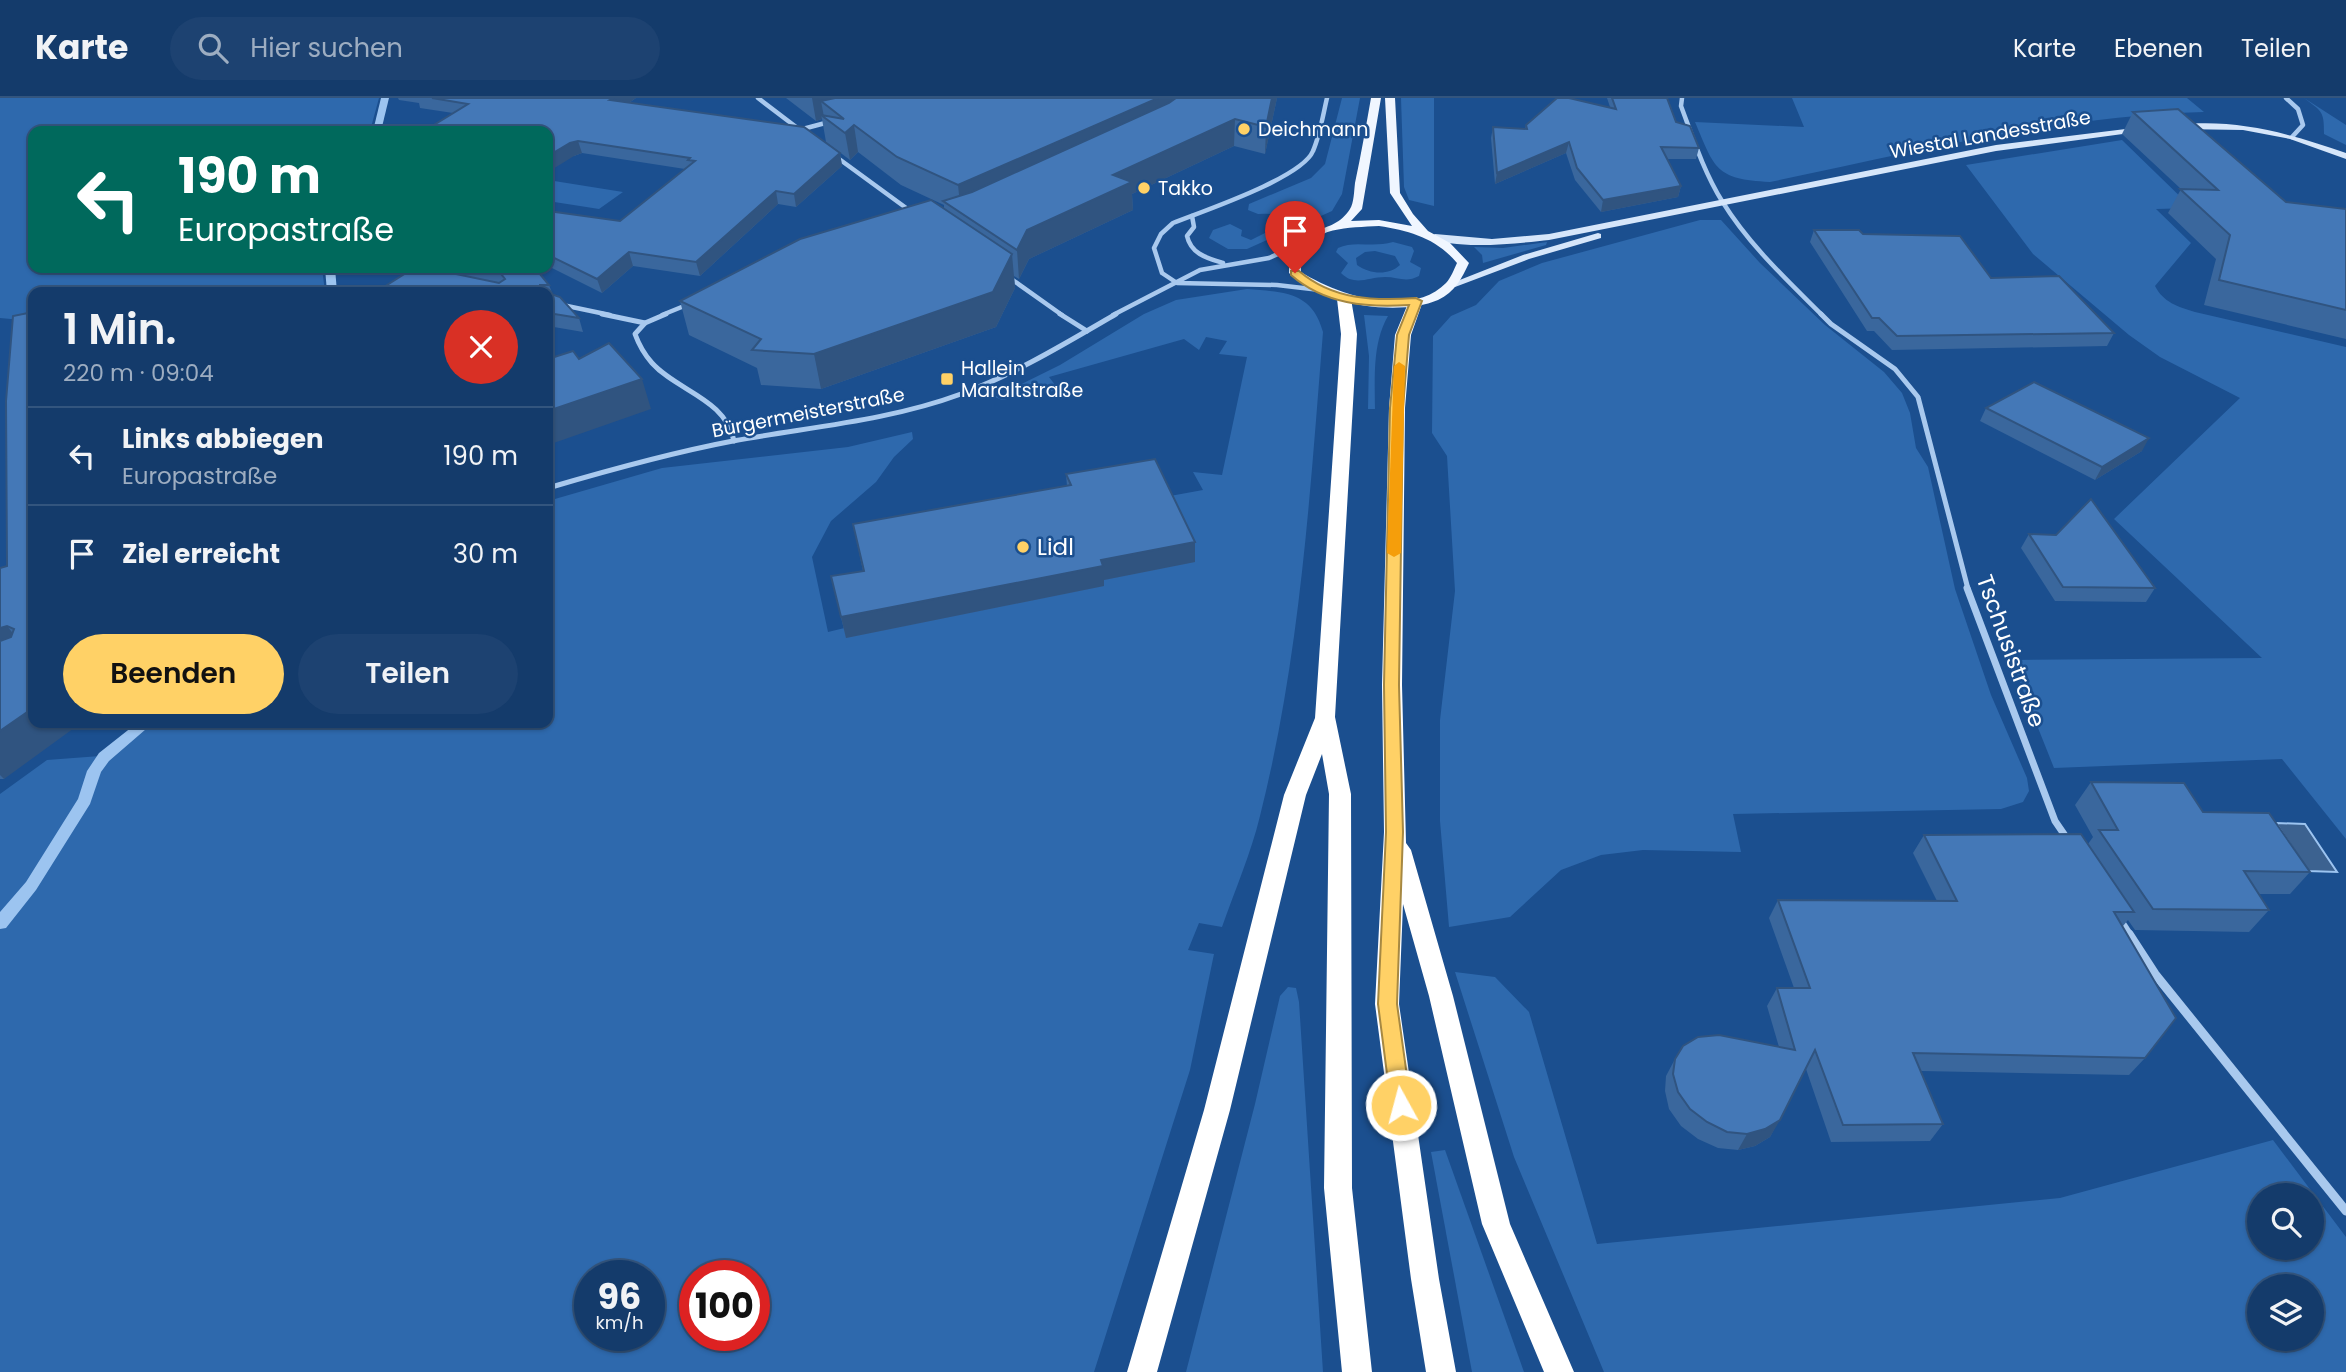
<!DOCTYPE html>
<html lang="de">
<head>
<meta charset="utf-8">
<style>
	body { margin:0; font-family:Poppins,sans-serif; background:#1d4271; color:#f1f3f6; height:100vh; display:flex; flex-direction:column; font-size:26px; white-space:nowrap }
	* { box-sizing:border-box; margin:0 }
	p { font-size:23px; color:#9dadc1 }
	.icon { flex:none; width:38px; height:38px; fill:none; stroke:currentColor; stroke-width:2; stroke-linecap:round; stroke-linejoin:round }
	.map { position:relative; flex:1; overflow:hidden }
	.side { position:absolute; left:28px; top:189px; width:525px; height:441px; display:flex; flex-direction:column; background:#143b6b; border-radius:14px; box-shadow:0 2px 5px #0004,0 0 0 2px #33557e }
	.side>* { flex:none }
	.top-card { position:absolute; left:28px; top:28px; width:525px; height:147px; border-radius:14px; box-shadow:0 2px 5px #0004,0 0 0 2px #33557e; background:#00695c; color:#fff; overflow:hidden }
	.buttons { position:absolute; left:2247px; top:1085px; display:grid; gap:14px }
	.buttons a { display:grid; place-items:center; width:77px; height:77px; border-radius:50%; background:#143b6b; box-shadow:0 2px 5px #0004,0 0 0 2px #33557e; font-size:35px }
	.speed { position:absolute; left:574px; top:1162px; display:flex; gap:14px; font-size:35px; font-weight:700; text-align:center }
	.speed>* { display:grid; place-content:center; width:91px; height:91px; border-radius:50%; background:#143b6b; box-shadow:0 2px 5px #0004,0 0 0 2px #33557e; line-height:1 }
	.speed small { font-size:18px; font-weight:400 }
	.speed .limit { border:10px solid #d22; background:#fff; color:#111 }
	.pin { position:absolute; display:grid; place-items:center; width:60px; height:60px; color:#fff; margin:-72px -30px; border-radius:50% 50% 50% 0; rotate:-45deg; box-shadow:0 0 7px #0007 }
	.pin .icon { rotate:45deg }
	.me { position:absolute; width:77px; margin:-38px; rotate:353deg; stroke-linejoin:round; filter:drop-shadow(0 0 5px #0008) }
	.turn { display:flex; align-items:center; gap:24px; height:147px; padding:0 35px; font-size:32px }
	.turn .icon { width:91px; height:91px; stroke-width:2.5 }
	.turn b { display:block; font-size:49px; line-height:60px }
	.round { display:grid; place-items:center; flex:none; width:74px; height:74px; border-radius:37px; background:#1d4271 }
	.head { display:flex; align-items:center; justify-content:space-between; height:119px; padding:0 35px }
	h1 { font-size:42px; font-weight:600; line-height:52px }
	.action { display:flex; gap:14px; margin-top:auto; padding:14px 35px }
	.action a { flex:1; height:80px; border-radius:42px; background:#ffd166; color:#111; font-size:28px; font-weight:600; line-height:80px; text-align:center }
	.action a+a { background:#1d4271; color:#f1f3f6 }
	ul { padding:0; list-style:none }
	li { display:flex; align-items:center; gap:21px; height:98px; padding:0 35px; border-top:2px solid #33557e }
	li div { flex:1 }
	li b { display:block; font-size:26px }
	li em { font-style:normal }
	header { display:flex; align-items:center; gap:42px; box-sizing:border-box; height:98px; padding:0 35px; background:#143b6b; border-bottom:2px solid #33557e }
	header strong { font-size:33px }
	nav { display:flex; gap:38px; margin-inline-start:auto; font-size:24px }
	.search { width:490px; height:63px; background:#1d4271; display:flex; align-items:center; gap:18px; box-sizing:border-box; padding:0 24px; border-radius:38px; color:#9dadc1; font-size:26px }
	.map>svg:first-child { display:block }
</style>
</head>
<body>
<header>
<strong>Karte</strong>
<div class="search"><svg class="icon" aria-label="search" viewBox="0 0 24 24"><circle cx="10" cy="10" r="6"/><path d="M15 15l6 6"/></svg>Hier suchen</div>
<nav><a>Karte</a><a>Ebenen</a><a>Teilen</a></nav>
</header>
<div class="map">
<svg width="2346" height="1274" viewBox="0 0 2346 1274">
	<rect width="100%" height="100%" fill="#1b4f8f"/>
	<g fill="#2e69ad" fill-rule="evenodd">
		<path d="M0,0H379L370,33H33V170H322L325,194H33V223L0,220Z"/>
		<path d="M1342,0H1360L1342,96L1332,113L1247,151H1228L1209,140L1213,132L1230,126L1242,132L1241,138L1251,142L1271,132L1293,115L1258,116L1248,112L1249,106L1311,80L1325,66Z"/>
		<path d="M1401,0H1434V108L1409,102L1404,89Z"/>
		<path d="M1792,0H2187L2204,14C2058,18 1913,54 1770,84C1715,81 1715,71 1695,24L1804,29Z"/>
		<path d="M2304,0L2346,27V47L2324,36C2324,14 2323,14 2304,0Z"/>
		<path d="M2122,42L2192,110L2156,111L2191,145L2155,188C2163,204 2178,209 2195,214L2346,249V741L2282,661L2054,670L2011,562L2262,560L2114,421L2240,300L2160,259L2129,237L2033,156L1966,67Z"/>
		<path d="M548,82L623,94L599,111L548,103Z"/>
		<path d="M1700,122H1721L1760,165L1825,227L1884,274L1902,295L1910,315L1916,350L1928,369L1955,491L1991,597L2027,680L2029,693L2023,704L2001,711L1733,716L1741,754L1643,752L1601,757L1561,772L1510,819L1449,829L1440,723V622L1455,493L1447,358L1432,335L1433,238L1451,218L1476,207L1499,183L1542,165Z"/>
		<path d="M1393,144L1412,149L1414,153L1410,164L1421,170L1419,178C1406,185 1398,179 1385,179C1368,179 1355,189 1341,175L1348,165L1336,154L1338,150C1354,142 1372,150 1393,144ZM1375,153L1395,158L1400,167C1388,178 1370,176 1357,167L1356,160L1365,154Z"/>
		<path d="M1547,144L1546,147L1483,165L1482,157L1474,149L1503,150Z"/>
		<path d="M1247,191C1283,194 1312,193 1323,234C1310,396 1300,559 1260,718C1251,755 1235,792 1222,829L1199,825L1188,852L1214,856L1190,972L1094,1274H0V696L47,662L100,658L140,625H548V403L662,370L848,349L912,334L913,341L894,359L876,384L831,423L812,459L828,534L1096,469L1170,398L1203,392L1193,374L1222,377L1247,259L1219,256L1227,243L1206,239L1199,252L1184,241L1049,279L1059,292L1002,302L995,299L1060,267L1144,216L1176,202ZM590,1178H649V1237H590ZM695,1178H754V1237H695Z"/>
		<path d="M1364,217L1388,218C1372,246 1375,280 1375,311H1368L1369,258Z"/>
		<path d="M1455,874L1495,879L1529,914L1597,1146L2060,1100L2273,1042L2346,1139V1274H1604L1514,1059ZM2259,1097H2312V1150H2259ZM2259,1188H2312V1241H2259Z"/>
		<path d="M1288,889L1296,890L1299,904L1323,1274H1186L1255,1006L1280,898Z"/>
		<path d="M1445,1052L1524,1274H1472L1431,1054Z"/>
	</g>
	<path fill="#3c6290" stroke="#9cc4f0" stroke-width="2" d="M2276,725L2305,726L2337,774L2308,773Z"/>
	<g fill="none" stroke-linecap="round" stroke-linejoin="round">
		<g fill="#9cc4f0" fill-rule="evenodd">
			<path d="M381,0H389L381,33H373Z"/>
			<path d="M325,170H335L337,194H327Z"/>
			<path d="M137,625H153L109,663L101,674L90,706L36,792L6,830L0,831V814L26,784L78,701L87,673L99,655Z"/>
		</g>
		<g stroke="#a9c9ee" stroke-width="4.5">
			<path d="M758,0L800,32"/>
			<path d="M1682,0L1681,8C1693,40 1704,74 1722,103C1749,147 1787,182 1822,217"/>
			<path d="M2286,0L2298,11L2303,27L2292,39"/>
			<path d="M799,32L829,24"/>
			<path d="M835,58L913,115"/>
			<path d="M1192,118L1194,129L1187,138C1191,156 1207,160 1223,165"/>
			<path d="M393,170L415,175"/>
			<path d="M1007,178L1062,217"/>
			<path d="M1320,192L1277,187L1177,185L1162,175L1154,150L1161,136L1173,125C1203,113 1302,80 1313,53C1320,37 1323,17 1327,0"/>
			<path d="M548,204L610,217"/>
			<path d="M662,217L689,206"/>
			<path d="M1113,217L1200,172L1269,160L1300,146"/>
		</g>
		<g stroke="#a9c9ee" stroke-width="5">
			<path d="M602,216L645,225"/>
			<path d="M666,216L645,225L635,236C639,247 644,256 652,265C677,293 726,301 734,343"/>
			<path d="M1060,216L1087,233"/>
			<path d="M1821,216L1831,226L1895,271L1918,299L1968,491"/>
			<path d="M548,390C609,372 670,355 733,343C809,329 888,323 961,296C1015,276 1066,245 1116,216"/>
		</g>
		<g stroke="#a9c9ee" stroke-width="7">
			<path d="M1967,490L2055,723L2068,742"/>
			<path d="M2119,820L2130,837"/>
		</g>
		<path stroke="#a9c9ee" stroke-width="9" d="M2129,836L2155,876L2346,1113"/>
		<g fill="#d6e6fa" fill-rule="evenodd">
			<path d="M2177,27C2235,20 2292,36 2346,55V61L2290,41L2243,32L2180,31H2177Z"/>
			<path d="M2142,29L2146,31L2145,33L1996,53L1549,142C1521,145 1453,153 1430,139L1435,136L1492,141L1549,136L1996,47Z"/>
			<path d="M1598,135L1601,136V140L1529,161L1455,189L1447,187L1523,157Z"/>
		</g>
		<path fill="#f0f6ff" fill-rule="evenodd" d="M1371,0H1381L1362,111L1351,123L1379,122L1412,128L1390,95L1385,0H1395L1400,95L1413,116L1428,133L1450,145L1469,165C1462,180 1455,194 1438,202C1398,219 1320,207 1289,175C1288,120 1330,143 1350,111C1354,105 1354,93 1355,85C1361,57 1366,28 1371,0ZM1379,128C1410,133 1436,140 1457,165C1454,171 1451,180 1446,185C1411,221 1337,197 1301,174C1300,128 1344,130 1379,128Z"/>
		<g fill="#fff" fill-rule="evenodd">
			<path d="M1344,197L1351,201L1357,236L1335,619L1351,696L1352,1090L1372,1274H1342L1324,1090L1329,696L1322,656L1306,697L1230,1012L1157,1274H1127L1204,1012L1284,697L1315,620L1341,236L1337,201Z"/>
			<path d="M1416,199L1423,203L1411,237L1405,310L1402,587L1406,745L1411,752L1453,898L1510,1126L1574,1274H1544L1482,1126L1429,898L1403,806L1399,906L1439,1181L1456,1274H1426L1411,1181L1375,906L1384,734L1382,587L1389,310L1395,237L1409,203Z"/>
		</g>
	</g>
	<g fill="#3a679d">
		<path d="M398,0H636L629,5L840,55L842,68L796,109L778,106L700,178L633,168L602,195L548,168V113L620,123L685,71L582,55L574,58L453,15L420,10L419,5L399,2Z"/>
		<path d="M786,0H1277L1265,56L1234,48L1132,96L1133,112L1029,161L1019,181L1014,178L1015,190L996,229L821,291L761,287L757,270L689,237L680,203L944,111V107L901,87L858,54L850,62L826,44L822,21L816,23Z"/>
		<path d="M1607,0H1667L1676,24L1699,50L1696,61H1667L1681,88L1678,99L1601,114L1575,82L1566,55L1495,86L1491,40L1493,29L1525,31L1526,27L1610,9Z"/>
		<path d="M2133,14L2286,104L2346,111V241L2204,207L2216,161L2168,115L2181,91L2122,36Z"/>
		<path d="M1814,132L1863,136L1991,180L2114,235L2107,248L1892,252L1874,233H1867L1810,144Z"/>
		<path d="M432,170H535L549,187L553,197L579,220L583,234L548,228V194H376L433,171Z"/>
		<path d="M1986,310L2142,353L2095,382L1980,323Z"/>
		<path d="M1066,376L1195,464L1104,482V488L846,540L831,478L863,473L853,426L1067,388Z"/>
		<path d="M2029,436L2155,490L2146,504L2055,503L2021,450Z"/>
		<path d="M7,468L33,625L4,681H0V470Z"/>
		<path d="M2091,684L2203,714L2310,774L2290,796H2258L2269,812L2249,834L2135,832L2128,822L2123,828L2145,960L2129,977L1921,973L1943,1026L1930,1043L1831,1044L1806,971L1770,1039L1755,1048L1738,1052L1718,1050L1698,1041L1681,1028L1669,1011L1665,993L1666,978L1675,961L1779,949L1767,908L1777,890H1794L1769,820L1778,802L1937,803L1913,755L1924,737L2088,746L2093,739L2075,707Z"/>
	</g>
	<g fill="#305480">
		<path d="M614,0H636L614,15L610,2Z"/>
		<path d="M812,0H884L821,3L824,19L821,17L822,21L816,23Z"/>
		<path d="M1158,0H1177L1164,24L961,116L958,87Z"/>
		<path d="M1272,0H1277L1265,56L1266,29Z"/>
		<path d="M1235,21L1234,48L1132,96L1133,112L1029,161L1019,181L1017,152L1027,132L1113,77Z"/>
		<path d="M854,27L858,54L850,62L845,35Z"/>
		<path d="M578,43L582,55L574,58L548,74V58L570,45Z"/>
		<path d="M1569,44L1566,55L1495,86L1497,75Z"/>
		<path d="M840,55L842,68L796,109L794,96Z"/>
		<path d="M1681,88L1678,99L1601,114L1603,102Z"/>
		<path d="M776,93L778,106L700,178L696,164Z"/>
		<path d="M629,154L633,168L602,195L597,181Z"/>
		<path d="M1012,156L1015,190L996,229L821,291L814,256Z"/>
		<path d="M642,281L651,311L548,347V313Z"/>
		<path d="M2149,340L2142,353L2095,382L2102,369Z"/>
		<path d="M1195,444V464L1104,482V488L846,540L841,519L1101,462Z"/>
		<path d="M7,528L32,559L0,570V530Z"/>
		<path d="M33,610V625H81L4,681L0,677V633Z"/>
		<path d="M1780,1022L1770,1039L1755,1048L1738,1052L1747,1036Z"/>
	</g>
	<g fill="#4478b7" stroke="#305480" stroke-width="2">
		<path d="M432,0H614L610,2L804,29L840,55L794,96L776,93L696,164L629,154L597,181L548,157V113L620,123L695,63L688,62L690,60L578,43L570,45L548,58V33H424L468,6Z"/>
		<path d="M835,0H1158L958,87L897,59L854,27L845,35L821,17L844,21L821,3Z"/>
		<path d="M1176,0H1272L1266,29L1235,21L1113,77L1132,84L1027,132L1017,152L943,103L972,94L1169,5Z"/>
		<path d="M1557,0H1569L1616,11L1612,0H1667L1676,24L1690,28L1699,50L1661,49L1681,88L1603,102L1577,70L1569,44L1497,75L1493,29L1527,31L1526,27Z"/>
		<path d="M2178,11L2286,104L2346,111V212L2219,182L2230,137L2180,91L2218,92L2133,14Z"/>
		<path d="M931,102L1012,156L993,194L814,256L752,252L761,241L680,203L800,141Z"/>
		<path d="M1814,132H1859L1863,136L1960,138L1991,180L2059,178L2114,235L1897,238L1879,220H1872Z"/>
		<path d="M414,170H427L499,185L505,181L501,176L473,170H535L549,187H540L539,193L543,194H376Z"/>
		<path d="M548,195L560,199L579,220L548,215Z"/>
		<path d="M33,214V610L0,633V543L11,539L14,531L7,528L0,530V470L7,468L6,303L13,218Z"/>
		<path d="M609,245L642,281L548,313V261L573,253L579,261Z"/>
		<path d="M2034,284L2149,340L2102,369L1986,310Z"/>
		<path d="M1155,361L1195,444L1101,462L1103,468L841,519L831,478L864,473L853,426L1071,387L1066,376Z"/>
		<path d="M2091,401L2155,490L2063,489L2029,436L2056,437Z"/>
		<path d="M2091,684L2184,685L2203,714L2269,715L2310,774L2244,773L2269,812L2153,811L2099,732H2118Z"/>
		<path d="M2081,736L2134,814H2114L2176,920L2145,960L1913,955L1943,1026L1843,1027L1815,952L1780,1022L1765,1031L1747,1036L1727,1034L1707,1024L1690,1011L1678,994L1673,976L1675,961L1683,948L1698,939L1719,937L1795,952L1777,890H1810L1778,802L1957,803L1924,737Z"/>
	</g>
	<path fill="#ffd166" stroke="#a68842" stroke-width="2" d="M1291,173H1299C1333,202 1374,203 1416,200L1422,203L1409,237L1403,310L1399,587L1403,734L1397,906L1411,1007L1408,1014L1401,1016L1393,1014L1391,1007L1378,906L1386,734L1384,587L1390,310L1397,237L1409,207C1367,210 1324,206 1291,177Z"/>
	<path fill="#f59e0b" d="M1399,264L1405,268L1401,455L1394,459L1387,455L1394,268Z"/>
	<g fill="#ffd166" stroke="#1b4f8f" stroke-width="2.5">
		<circle cx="1244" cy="31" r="7"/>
		<circle cx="1144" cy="90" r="7"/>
		<rect x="940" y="274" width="14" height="14" rx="3.5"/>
		<circle cx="1023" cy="449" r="7"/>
	</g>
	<g text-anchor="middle" stroke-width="5" stroke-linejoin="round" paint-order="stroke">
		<g font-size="19" fill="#fff" stroke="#1b4f8f" text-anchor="start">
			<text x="1258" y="38">Deichmann</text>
			<text x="1158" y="97">Takko</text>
			<text x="961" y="277">Hallein<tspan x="961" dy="22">Maraltstraße</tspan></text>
		</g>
		<g font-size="19" fill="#fff" stroke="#1b4f8f">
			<text transform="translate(1990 36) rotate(-10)" y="7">Wiestal Landesstraße</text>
			<text transform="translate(808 314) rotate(-11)" y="7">Bürgermeisterstraße</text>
		</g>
		<g font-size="23" fill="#fff" stroke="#1b4f8f" text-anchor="start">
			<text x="1037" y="457">Lidl</text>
		</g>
		<g font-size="23" fill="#fff" stroke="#1b4f8f">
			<text transform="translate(2011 553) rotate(70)" y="8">Tschusistraße</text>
		</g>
	</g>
</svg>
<div class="buttons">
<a><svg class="icon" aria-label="search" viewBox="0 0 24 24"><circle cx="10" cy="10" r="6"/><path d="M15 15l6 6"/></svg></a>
<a><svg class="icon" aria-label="layers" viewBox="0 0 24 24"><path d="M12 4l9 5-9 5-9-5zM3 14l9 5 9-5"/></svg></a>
</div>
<div class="speed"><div>96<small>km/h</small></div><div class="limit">100</div></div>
<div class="pin" style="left:1295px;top:175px;background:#d93025"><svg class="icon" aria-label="arrive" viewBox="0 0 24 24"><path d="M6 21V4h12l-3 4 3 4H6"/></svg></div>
<svg class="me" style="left:1401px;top:1007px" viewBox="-20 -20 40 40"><circle r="17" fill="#ffd166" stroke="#fff" stroke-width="3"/><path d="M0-11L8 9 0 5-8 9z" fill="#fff"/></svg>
<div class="top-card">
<div class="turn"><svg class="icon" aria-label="left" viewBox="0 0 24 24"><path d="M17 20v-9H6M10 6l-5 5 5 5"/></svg><div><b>190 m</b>Europastraße</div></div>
</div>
<section class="side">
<div class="head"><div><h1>1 Min.</h1><p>220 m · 09:04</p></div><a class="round" style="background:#d93025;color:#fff"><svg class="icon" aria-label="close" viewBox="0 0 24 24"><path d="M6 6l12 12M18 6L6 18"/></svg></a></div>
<ul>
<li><svg class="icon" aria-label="left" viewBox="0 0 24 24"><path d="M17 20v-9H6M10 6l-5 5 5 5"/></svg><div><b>Links abbiegen</b><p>Europastraße</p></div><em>190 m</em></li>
<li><svg class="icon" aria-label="arrive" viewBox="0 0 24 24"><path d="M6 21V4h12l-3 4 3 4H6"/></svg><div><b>Ziel erreicht</b></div><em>30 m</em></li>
</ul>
<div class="action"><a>Beenden</a><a>Teilen</a></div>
</section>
</div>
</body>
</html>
